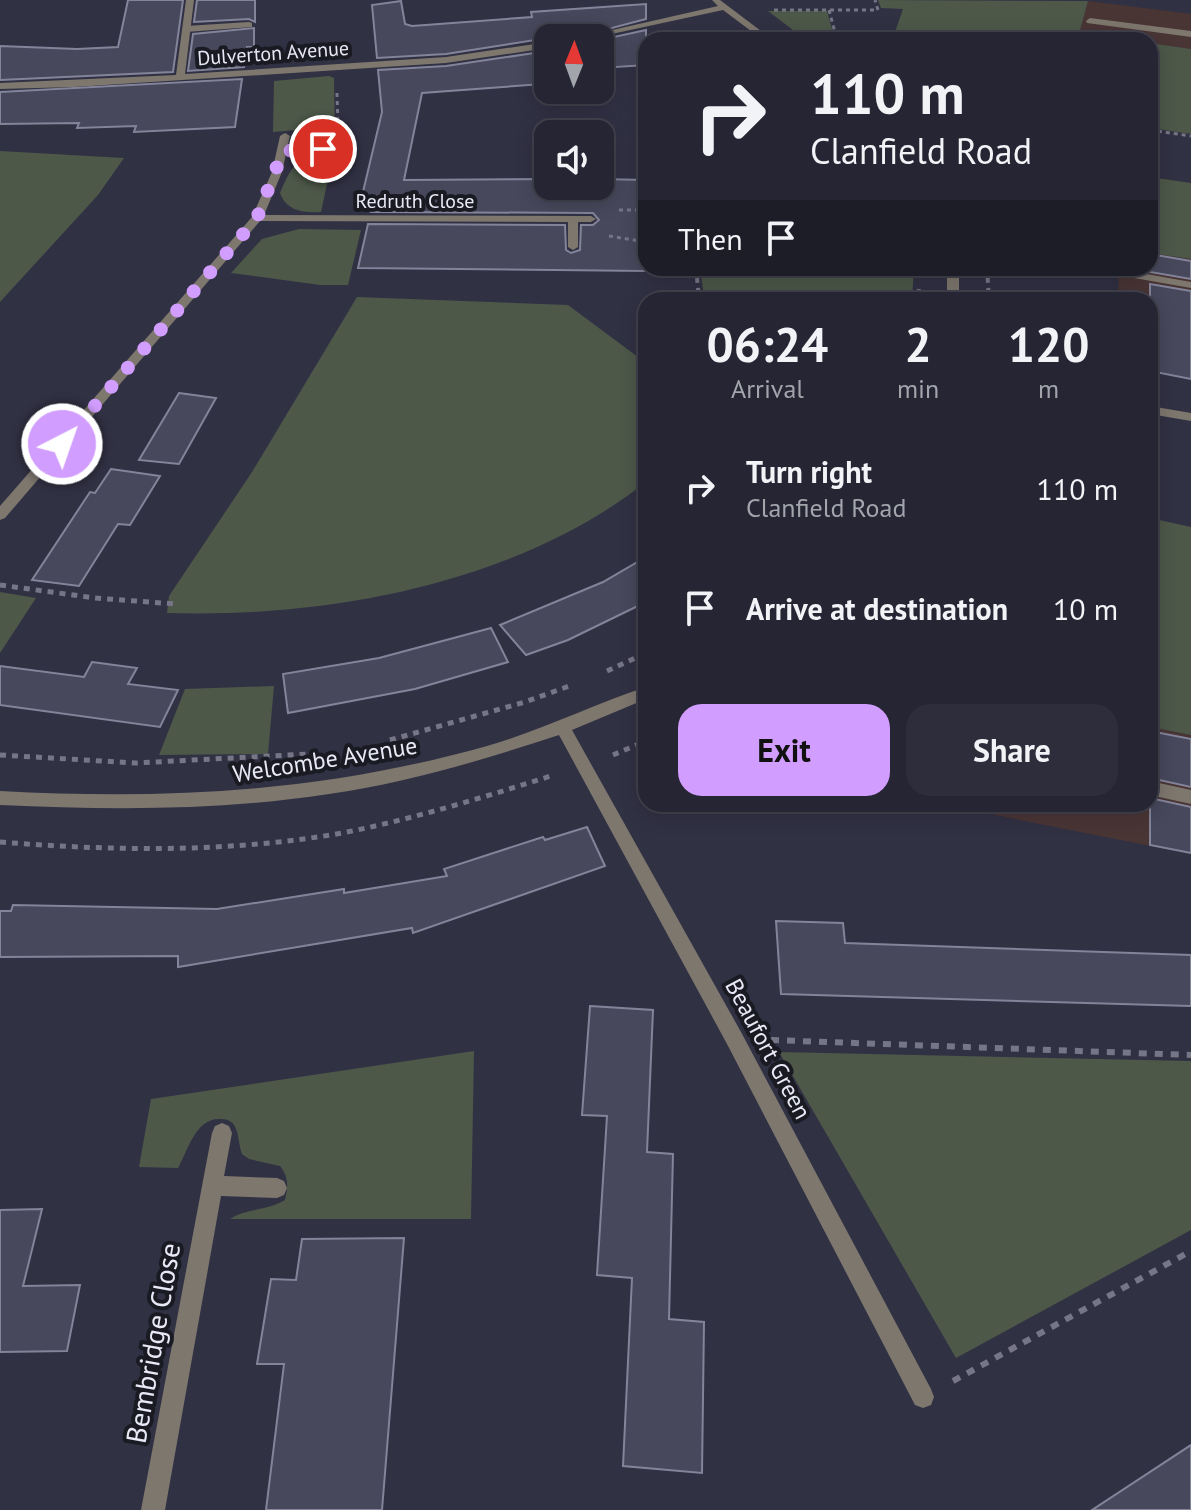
<!DOCTYPE html>
<html lang="en">
<head>
<meta charset="utf-8">
<style>
	body { margin:0; font-family:"PT Sans",sans-serif; background:#2d2d3b; color:#f1f3f6; height:100vh; display:flex; flex-direction:column; font-size:30px; white-space:nowrap }
	* { box-sizing:border-box; margin:0 }
	p { font-size:26px; color:#a3a5ac }
	.icon { flex:none; width:44px; height:44px; fill:none; stroke:currentColor; stroke-width:2; stroke-linecap:round; stroke-linejoin:round }
	.map { position:relative; flex:1; overflow:hidden }
	.side { position:absolute; left:638px; top:292px; width:520px; height:520px; display:flex; flex-direction:column; background:#252533; border-radius:24px; box-shadow:0 4px 20px #0003,0 0 0 2px #42424e }
	.side>* { flex:none }
	.top-card { position:absolute; left:638px; top:32px; width:520px; height:244px; border-radius:24px; box-shadow:0 4px 20px #0003,0 0 0 2px #42424e; background:#252533; color:#f1f3f6; overflow:hidden }
	.needle { width:52px; rotate:1deg }
	.buttons { position:absolute; left:534px; top:24px; display:grid; gap:16px }
	.buttons a { display:grid; place-items:center; width:80px; height:80px; border-radius:16px; background:#252533; box-shadow:0 4px 20px #0003,0 0 0 2px #42424e; font-size:40px }
	.pin { position:absolute; display:grid; place-items:center; width:68px; height:68px; color:#fff; margin:-34px; border:4px solid #fff; border-radius:50%; box-shadow:0 2px 8px #0007 }
	.me { position:absolute; width:88px; margin:-44px; rotate:41deg; stroke-linejoin:round; filter:drop-shadow(0 0 6px #0008) }
	.turn { display:flex; align-items:center; gap:28px; height:168px; padding:0 40px; font-size:36px }
	.turn .icon { width:104px; height:104px; stroke-width:2.5 }
	.turn b { display:block; font-size:56px; line-height:68px }
	.then { display:flex; align-items:center; height:76px; padding:0 40px; background:#0003; gap:16px; font-size:30px }
	.eta { display:flex; justify-content:space-evenly; align-items:center; height:136px; text-align:center }
	.eta b { font-size:48px; font-weight:700; line-height:56px }
	.button { display:flex; gap:16px; margin-top:auto; padding:16px 40px }
	.button a { flex:1; height:92px; border-radius:24px; background:#d19dfe; color:#111; font-size:32px; font-weight:700; line-height:92px; text-align:center }
	.button a+a { background:#2d2d3b; color:#f1f3f6 }
	ul { padding:0; list-style:none }
	li { display:flex; align-items:center; gap:24px; height:120px; padding:0 40px }
	li div { flex:1 }
	li b { display:block; font-size:30px }
	li em { font-style:normal }
	.map>svg:first-child { display:block }
</style>
</head>
<body>
<div class="map">
<svg width="1191" height="1510" viewBox="0 0 1191 1510">
	<rect width="100%" height="100%" fill="#313144"/>
	<g fill="#4a3535">
		<path d="M1088,1L1191,14V49L1150,43V40L1079,34Z"/>
		<path d="M1150,253L1191,259V317L1150,300H1118L1119,268H1150Z"/>
		<path d="M1150,727L1191,735V854L985,813L986,804H1150Z"/>
	</g>
	<g fill="#4d5849">
		<path d="M878,0L1088,1L1079,34L1125,40H931L894,35L903,9L881,8Z"/>
		<path d="M768,11H827L835,40H806Z"/>
		<path d="M1150,43L1191,49V134L1150,128Z"/>
		<path d="M329,76L334,78L335,144L305,140L297,130L273,132L274,81Z"/>
		<path d="M0,151L124,158L98,195L0,302Z"/>
		<path d="M334,152L321,212C304,213 286,211 280,193C293,161 299,156 334,152Z"/>
		<path d="M1150,177L1191,183V259L1150,253Z"/>
		<path d="M299,229L361,230L348,285H320L231,273L262,239Z"/>
		<path d="M700,268H914L912,300H723L704,296Z"/>
		<path d="M357,297L568,305L646,363V482C516,584 329,618 167,613L169,596L252,472Z"/>
		<path d="M1150,518L1191,527V735L1150,727Z"/>
		<path d="M0,592L36,598L0,653Z"/>
		<path d="M274,686L268,754L159,755L185,689Z"/>
		<path d="M474,1051L471,1219H230C247,1208 267,1211 285,1200C288,1186 289,1178 280,1166L249,1159L242,1154C239,1146 239,1136 236,1129C234,1122 228,1119 221,1119C196,1117 188,1150 178,1168L139,1167L151,1099Z"/>
		<path d="M779,1052L1191,1061V1230L956,1358Z"/>
	</g>
	<g fill="#47485c" stroke="#83839a" stroke-width="2">
		<path d="M128,0H183L173,72L0,80V46L77,49L118,47Z"/>
		<path d="M197,0H255V22L249,19L194,22Z"/>
		<path d="M401,1L405,24L412,26L532,17L531,12L646,4V19L574,38H548L446,54L377,58L372,5Z"/>
		<path d="M254,28V47H247L244,67L188,71L193,34Z"/>
		<path d="M646,30V65L600,68V40Z"/>
		<path d="M548,51V78H540L542,84L422,93L404,180L548,179V186H600V179L646,180V271L358,268L368,224L565,225L566,250L571,253L580,250L581,225H593L599,220L593,213L371,212L376,196H362L382,112L378,70L446,66Z"/>
		<path d="M242,79L235,127L134,132L136,126L77,128L79,123L0,124V92Z"/>
		<path d="M1150,254L1191,261V279L1150,272Z"/>
		<path d="M1150,284L1191,291V379L1150,371Z"/>
		<path d="M179,393L216,398L179,464L139,460Z"/>
		<path d="M111,469L160,476L130,525L118,524L79,586L32,580L90,492L95,493Z"/>
		<path d="M646,557V602L568,640L526,655L500,625L603,582Z"/>
		<path d="M491,628L508,662L415,689L288,713L283,674L379,658Z"/>
		<path d="M92,662L137,668L128,684L178,690L160,727L0,705V666L84,677Z"/>
		<path d="M1150,731L1191,739V787L1150,778Z"/>
		<path d="M1150,798L1191,807V853L1150,845Z"/>
		<path d="M587,827L605,866L413,933L412,928L178,967V956L0,957V911H11L13,905L217,909L344,889V893L447,876L444,869L543,837L545,840Z"/>
		<path d="M776,921L843,923L845,943L1191,955V1006L781,994Z"/>
		<path d="M590,1006L653,1010L647,1152L673,1154L669,1319L704,1322L702,1473L623,1466L632,1278L597,1275L607,1116L582,1115Z"/>
		<path d="M42,1209L23,1286L80,1285L67,1351L0,1352V1210Z"/>
		<path d="M404,1238L382,1510H266L284,1364H257L271,1279L296,1280L302,1239Z"/>
		<path d="M1191,1445V1510H1092Z"/>
	</g>
	<g fill="none" stroke-linecap="round" stroke-linejoin="round">
		<g stroke="#767687" stroke-width="3" stroke-dasharray="4 4" stroke-linecap="butt">
			<path d="M774,10H878L875,0"/>
			<path d="M829,10L837,40"/>
			<path d="M337,93L338,127"/>
			<path d="M1150,130L1191,136"/>
			<path d="M619,210H646"/>
			<path d="M609,236L646,242"/>
		</g>
		<g stroke="#767687" stroke-width="4" stroke-dasharray="5 5" stroke-linecap="butt">
			<path d="M696,268L699,298L708,300"/>
			<path d="M987,268L989,300"/>
			<path d="M917,300L919,289"/>
		</g>
		<g stroke="#767687" stroke-width="5" stroke-dasharray="6 6" stroke-linecap="butt">
			<path d="M0,585L95,598L176,604"/>
			<path d="M607,671L646,653"/>
			<path d="M390,740L525,702L572,685"/>
			<path d="M0,755L136,763L309,754"/>
			<path d="M613,755L646,741"/>
			<path d="M0,842C113,851 229,853 342,833C414,819 484,797 554,775"/>
		</g>
		<g stroke="#767687" stroke-width="6" stroke-dasharray="8 8" stroke-linecap="butt">
			<path d="M771,1040L1191,1055"/>
			<path d="M953,1381L1191,1251"/>
		</g>
		<g fill="#7d776e" fill-rule="evenodd">
			<path d="M1090,18L1191,31V37L1087,23L1086,21Z"/>
			<path d="M249,22L252,23V27L186,32L182,29L186,26Z"/>
			<path d="M1088,268H1113L1191,282V288L1094,271Z"/>
			<path d="M1150,781L1191,790V804L1150,795Z"/>
		</g>
		<g fill="#7d776e" fill-rule="evenodd">
			<path d="M186,0H194L185,74L446,57L548,42V48L446,63L74,87L0,89V83L176,75Z"/>
			<path d="M712,0H720L773,40H763L723,10L593,38H577L718,6Z"/>
			<path d="M285,133L290,136L287,148L323,146L328,149L323,152L286,154L282,172L264,215L591,216L596,219L591,222H578V247L573,250L568,247V222L260,221L5,518L0,520V506L252,217L272,172L280,136Z"/>
			<rect x="947" y="268" width="12" height="32"/>
			<path d="M1150,406L1191,413V421L1150,414Z"/>
			<path d="M646,687V699L572,730L741,1032L931,1389L934,1397L931,1405L923,1408L915,1405L727,1044L559,735C483,760 407,783 329,794C219,811 110,810 0,805V791C169,800 323,792 487,746C542,730 592,705 646,687Z"/>
			<path d="M222,1123L229,1126L232,1133L224,1176L277,1178L284,1181L287,1188L284,1195L277,1198L221,1196L165,1510H141L212,1133L215,1126Z"/>
		</g>
	</g>
	<g fill="none" stroke-linecap="round" stroke-linejoin="round">
		<path stroke="#d19dfe" stroke-width="14" stroke-dasharray="0 25.2" d="M62,444L257,218L283,151L323,149"/>
	</g>
	<g text-anchor="middle" stroke-width="8" stroke-linejoin="round" paint-order="stroke">
		<g font-size="20" fill="#e8e9f6" stroke="#1a1a23">
			<text transform="translate(273 53) rotate(-4)" y="7">Dulverton Avenue</text>
			<text x="415" y="208">Redruth Close</text>
		</g>
		<g font-size="24" fill="#e8e9f6" stroke="#1a1a23">
			<text transform="translate(325 760) rotate(-9)" y="8">Welcombe Avenue</text>
			<text transform="translate(768 1049) rotate(62)" y="8">Beaufort Green</text>
		</g>
		<g font-size="28" fill="#e8e9f6" stroke="#1a1a23">
			<text transform="translate(153 1343) rotate(-80)" y="10">Bembridge Close</text>
		</g>
	</g>
</svg>
<div class="buttons">
<a><svg class="needle" viewBox="-14 -14 28 28"><path d="M0-13l5 13h-10z" fill="#e53935"/><path d="M0 13l5-13h-10z" fill="#a3a5ac"/></svg></a>
<a><svg class="icon" aria-label="sound" viewBox="0 0 24 24"><path d="M4 9h4l5-4v14l-5-4H4zM17 9q2 3 0 6"/></svg></a>
</div>
<div class="pin" style="left:323px;top:149px;background:#d93025"><svg class="icon" aria-label="arrive" viewBox="0 0 24 24"><path d="M6 21V4h12l-3 4 3 4H6"/></svg></div>
<svg class="me" style="left:62px;top:444px" viewBox="-20 -20 40 40"><circle r="17" fill="#d19dfe" stroke="#fff" stroke-width="3"/><path d="M0-11L8 9 0 5-8 9z" fill="#fff"/></svg>
<div class="top-card">
<div class="turn"><svg class="icon" aria-label="right" viewBox="0 0 24 24"><path d="M7 20v-9h11M14 6l5 5-5 5"/></svg><div><b>110 m</b>Clanfield Road</div></div>
<div class="then">Then<svg class="icon" aria-label="arrive" viewBox="0 0 24 24"><path d="M6 21V4h12l-3 4 3 4H6"/></svg></div>
</div>
<section class="side">
<div class="eta">
<div><b>06:24</b><p>Arrival</p></div>
<div><b>2</b><p>min</p></div>
<div><b>120</b><p>m</p></div>
</div>
<ul>
<li><svg class="icon" aria-label="right" viewBox="0 0 24 24"><path d="M7 20v-9h11M14 6l5 5-5 5"/></svg><div><b>Turn right</b><p>Clanfield Road</p></div><em>110 m</em></li>
<li><svg class="icon" aria-label="arrive" viewBox="0 0 24 24"><path d="M6 21V4h12l-3 4 3 4H6"/></svg><div><b>Arrive at destination</b></div><em>10 m</em></li>
</ul>
<div class="button"><a>Exit</a><a>Share</a></div>
</section>
</div>
</body>
</html>
